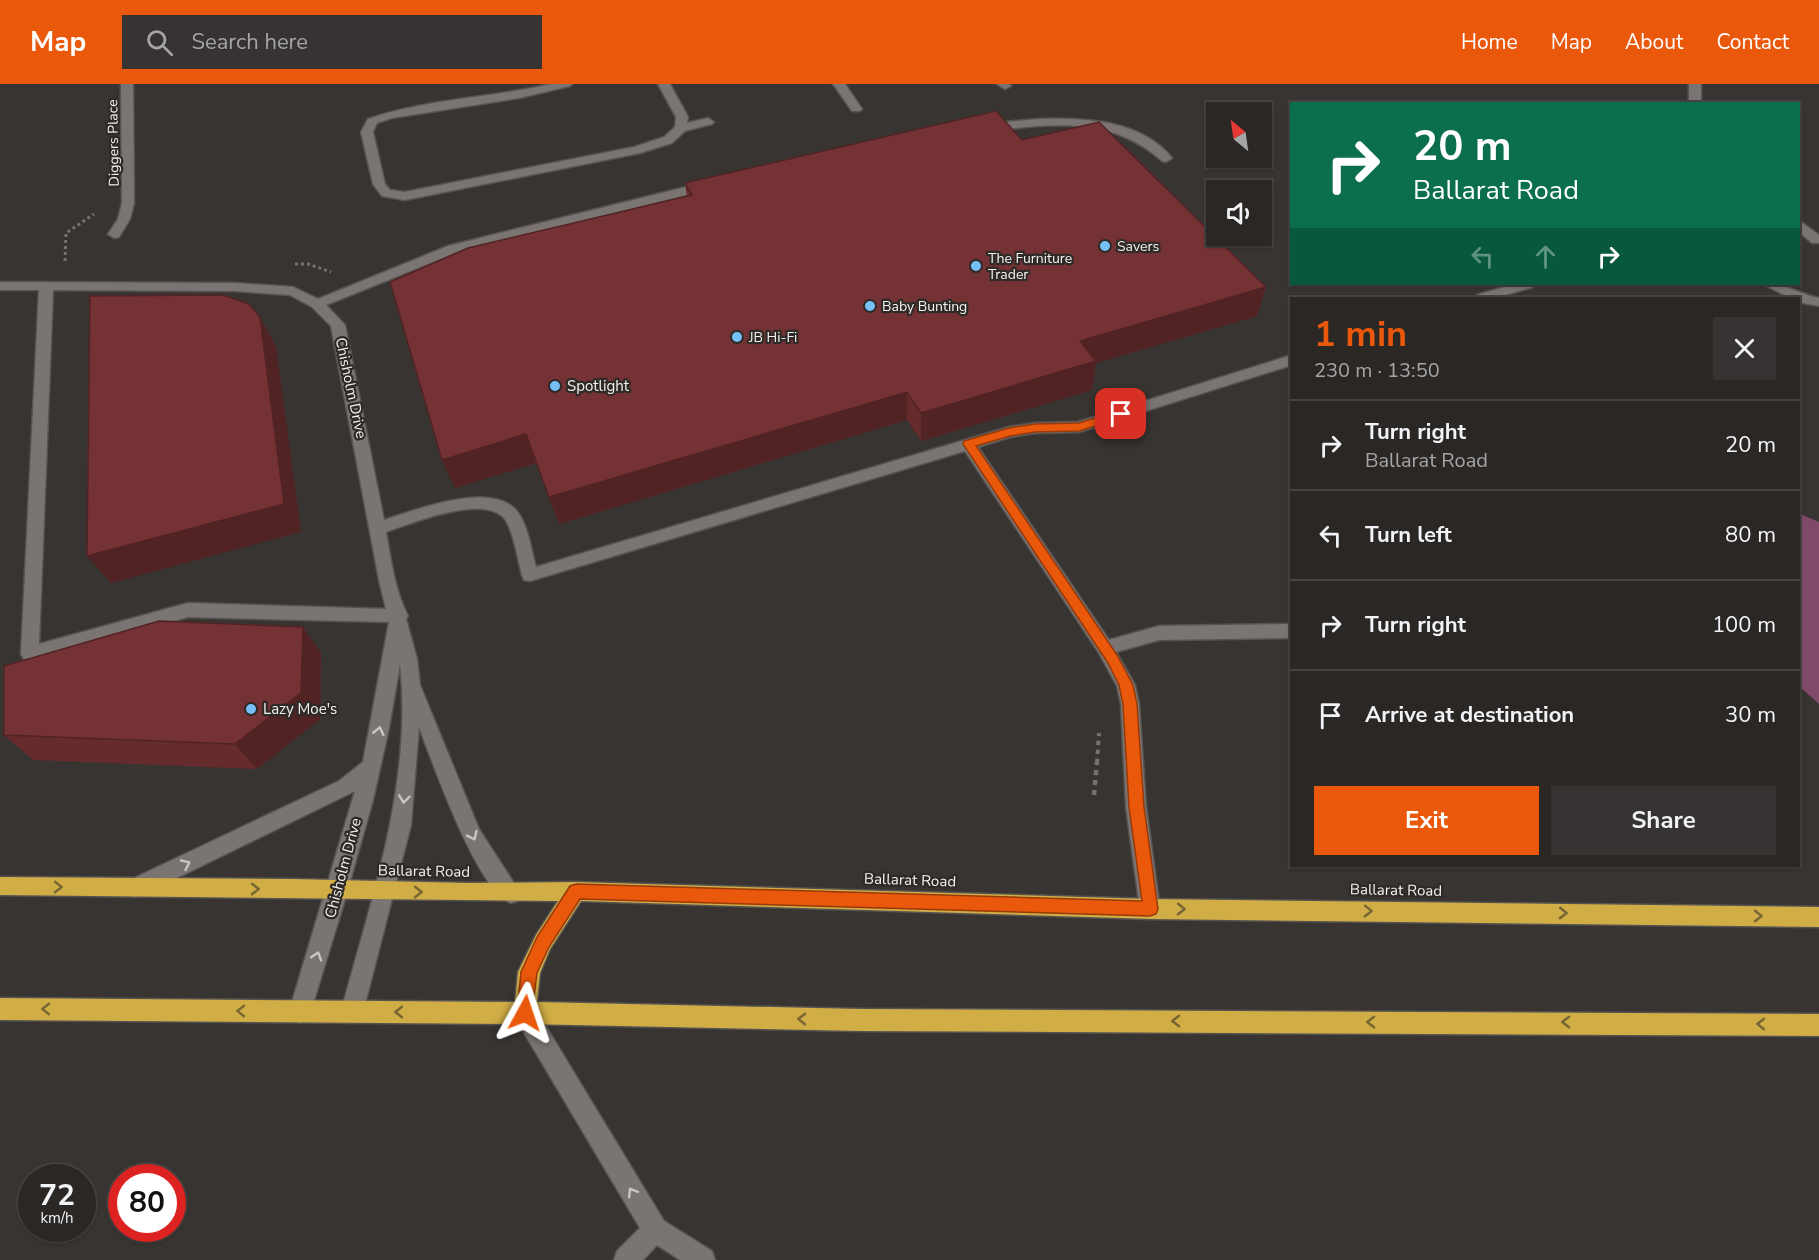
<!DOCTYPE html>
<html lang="en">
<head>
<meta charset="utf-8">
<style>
	body { margin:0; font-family:"Nunito Sans",sans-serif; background:#363332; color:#f1f3f6; height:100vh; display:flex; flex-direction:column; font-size:22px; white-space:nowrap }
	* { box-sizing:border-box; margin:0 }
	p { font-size:20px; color:#a5a5a7 }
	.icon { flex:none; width:33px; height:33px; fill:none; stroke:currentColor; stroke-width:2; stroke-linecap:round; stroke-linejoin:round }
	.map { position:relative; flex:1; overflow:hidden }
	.side { position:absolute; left:1290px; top:213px; width:510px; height:570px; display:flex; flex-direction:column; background:#2a2725; border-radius:0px; box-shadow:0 2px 4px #0004,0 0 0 2px #464442 }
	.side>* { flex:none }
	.hud { position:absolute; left:1290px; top:18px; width:510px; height:183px; border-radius:0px; box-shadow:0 2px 4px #0004,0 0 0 2px #464442; background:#0b6e4f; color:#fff; overflow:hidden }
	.needle { width:39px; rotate:331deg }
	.controls { position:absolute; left:1206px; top:18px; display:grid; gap:12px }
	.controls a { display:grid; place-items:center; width:66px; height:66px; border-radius:0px; background:#2a2725; box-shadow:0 2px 4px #0004,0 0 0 2px #464442; font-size:30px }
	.speed { position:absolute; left:18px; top:1080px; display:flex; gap:12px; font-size:30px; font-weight:700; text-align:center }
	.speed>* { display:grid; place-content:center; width:78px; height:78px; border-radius:50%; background:#2a2725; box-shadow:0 2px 4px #0004,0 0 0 2px #464442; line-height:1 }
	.speed small { font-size:15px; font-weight:400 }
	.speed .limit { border:9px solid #d22; background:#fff; color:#111 }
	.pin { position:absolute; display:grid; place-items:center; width:51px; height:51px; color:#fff; margin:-26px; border-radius:12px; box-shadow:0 3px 9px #0006 }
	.me { position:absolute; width:66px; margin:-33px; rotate:5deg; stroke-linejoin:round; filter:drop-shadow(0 0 4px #0008) }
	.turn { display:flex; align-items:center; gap:21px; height:126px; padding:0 24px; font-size:27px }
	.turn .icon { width:78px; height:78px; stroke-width:2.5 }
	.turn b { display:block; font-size:42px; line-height:51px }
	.lanes { display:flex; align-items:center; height:57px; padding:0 24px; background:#0003; justify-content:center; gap:30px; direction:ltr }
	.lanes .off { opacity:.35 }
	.round { display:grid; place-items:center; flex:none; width:63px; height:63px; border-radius:0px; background:#363332 }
	.summary { display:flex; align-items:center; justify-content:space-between; height:102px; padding:0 24px }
	h1 { font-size:36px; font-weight:700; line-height:45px; color:#ea580c }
	.primary-button { display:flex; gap:12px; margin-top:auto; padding:12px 24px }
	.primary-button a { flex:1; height:69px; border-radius:0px; background:#ea580c; color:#fff; font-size:24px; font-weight:700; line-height:69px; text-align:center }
	.primary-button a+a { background:#363332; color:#f1f3f6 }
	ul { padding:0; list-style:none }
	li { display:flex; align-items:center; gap:18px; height:90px; padding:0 24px; border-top:2px solid #464442 }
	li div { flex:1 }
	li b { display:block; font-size:22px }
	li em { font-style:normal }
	header { display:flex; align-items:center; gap:36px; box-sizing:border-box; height:84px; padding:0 30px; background:#ea580c; color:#fff }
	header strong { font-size:28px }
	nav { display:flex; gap:33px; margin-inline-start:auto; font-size:21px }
	.search { width:420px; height:54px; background:#363332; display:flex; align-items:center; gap:15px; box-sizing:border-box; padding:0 21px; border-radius:0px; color:#a5a5a7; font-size:22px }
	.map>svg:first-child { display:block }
</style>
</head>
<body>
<header>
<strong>Map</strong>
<div class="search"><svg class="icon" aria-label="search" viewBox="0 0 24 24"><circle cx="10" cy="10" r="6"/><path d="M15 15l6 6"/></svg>Search here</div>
<nav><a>Home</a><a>Map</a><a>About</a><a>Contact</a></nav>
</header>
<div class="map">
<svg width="1819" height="1176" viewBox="0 0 1819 1176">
	<rect width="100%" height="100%" fill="#383431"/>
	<path fill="#804968" d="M1798,429L1819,438V620L1799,602Z"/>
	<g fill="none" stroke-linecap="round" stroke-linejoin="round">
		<defs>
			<g id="minor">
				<path d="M121,0H133L134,119L130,135L119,153L114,154L108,150L118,135L122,119Z"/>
				<path d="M551,0H572L570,2L519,14L392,34L377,39L373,48L385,100L390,106L405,108L634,63L664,53L675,43L676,33L658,0H670L688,33L687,39L708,34L714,38L712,40L685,47L672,59L640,69L405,116L382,112L373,100L361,48L368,35C426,15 491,14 551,0Z"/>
				<path d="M833,0H845L862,25L860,27H852Z"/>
				<path d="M997,0H1009L1011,2L1005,5Z"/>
				<rect x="1689" y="0" width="12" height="20"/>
				<path d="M1038,35C1084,34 1140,35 1172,74L1166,78L1162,77C1110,30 1048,40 984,48L978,44L984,40Z"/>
				<path d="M710,97L716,101L714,104L458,168L326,221L345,241L384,436C415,426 490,397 516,426C528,440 531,465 536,483L1009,343L1035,339L1078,338L1292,271V281L1079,348L1035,349L1010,353L978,363L1109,556L1159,542L1292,540V554L1159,556L1116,568L1135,601L1139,620L1146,723L1160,825L1157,832L1150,835L1143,832L1140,825L1126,723L1121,620L1117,602L1099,569L965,367L530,497L524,496L522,491C518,477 513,443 503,433C481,411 412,439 386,448C391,476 395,507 408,532L406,535L417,575L420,601L479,745L521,810L518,817L511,819C477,807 433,679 419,643L411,741L363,928L360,936L352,939L344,936L341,928C371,815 413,699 400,580L389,644L373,716L343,822L308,936L300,939L292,936L289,928L355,707L142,811L135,813L128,811L125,804L128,797L339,697L363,678L389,538L188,533L30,577L24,575L21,570L39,206H0V198L235,199L293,203L318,215L448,162ZM53,206L235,207L290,211L312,223L331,242L379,496L386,525L188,519L39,560Z"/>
				<path d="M1798,136L1819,151V159H1812L1798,147Z"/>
				<path d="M1515,200H1535L1533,203L1495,214H1475L1477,211Z"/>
				<path d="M1763,200C1783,198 1799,210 1819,214V222L1798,218V214H1790Z"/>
				<path d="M525,918L533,921L664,1137L712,1167L715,1176H680L657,1161L643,1176H614L617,1167L640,1144L517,937L514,929L517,921Z"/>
			</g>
			<path id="highway" d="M0,793L292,795L469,799L576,798L1150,815L1819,823V843L1150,835L581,817L550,865L540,889L537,918L861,925L1819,930V952L861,947L525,940L0,936V914L515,918L518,888L536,851L558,817L0,811Z"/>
		</defs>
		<use href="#minor" stroke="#575351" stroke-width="3"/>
		<use href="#highway" stroke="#575351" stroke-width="3"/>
		<g stroke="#75726f" stroke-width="3" stroke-dasharray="3 3" stroke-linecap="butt">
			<path d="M65,177L66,149L94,130"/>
			<path d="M295,180H308L331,188"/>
		</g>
		<path stroke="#75726f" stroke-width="4" stroke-dasharray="4.5 4.5" stroke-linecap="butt" d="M1097,679L1099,649"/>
		<path stroke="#75726f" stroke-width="4.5" stroke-dasharray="5 5" stroke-linecap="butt" d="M1094,711L1097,678"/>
		<use href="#minor" fill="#7a7572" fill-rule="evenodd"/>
		<use href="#highway" fill="#d0ad45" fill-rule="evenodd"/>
	</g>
	<g fill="#652b2d">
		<path d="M1022,56L1266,203L1257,232L1096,279L1092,306L921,357L907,336L559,440L536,379L455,404L687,112L685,99Z"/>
		<path d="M321,569L320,635L257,685L33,676L4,651Z"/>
	</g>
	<g fill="#522324">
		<path d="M1266,203L1257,232L1096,279L1092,306L921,357V329L1080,257Z"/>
		<path d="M260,233L276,262L301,448L111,499L87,472Z"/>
		<path d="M907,308V336L559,440L549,413Z"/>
		<path d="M526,350L536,379L455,404L442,376Z"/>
		<path d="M303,543L321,569L320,635L257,685L235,660Z"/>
	</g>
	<g fill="#753234" stroke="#522324" stroke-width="1.5">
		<path d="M996,27L1022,56L1099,38L1266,203L1080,257L1096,277L921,329L907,308L549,413L526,350L442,376L390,198L468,164L692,111L685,99Z"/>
		<path d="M223,211L249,220L260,233L284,420L87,472L90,212Z"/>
		<path d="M159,537L303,543L301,609L235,660L4,651V582Z"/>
	</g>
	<defs><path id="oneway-chevron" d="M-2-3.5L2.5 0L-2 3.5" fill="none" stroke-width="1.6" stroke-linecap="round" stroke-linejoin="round" transform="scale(1.5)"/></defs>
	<g stroke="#c9c6c3">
		<use href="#oneway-chevron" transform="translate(379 647) rotate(-77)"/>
		<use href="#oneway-chevron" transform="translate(404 715) rotate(97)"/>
		<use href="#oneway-chevron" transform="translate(473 752) rotate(64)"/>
		<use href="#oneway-chevron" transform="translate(186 780) rotate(-25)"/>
		<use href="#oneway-chevron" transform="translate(317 872) rotate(-72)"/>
		<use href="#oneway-chevron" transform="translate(632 1108) rotate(-121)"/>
	</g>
	<g stroke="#776534">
		<use href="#oneway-chevron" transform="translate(58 803) rotate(1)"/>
		<use href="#oneway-chevron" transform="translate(255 805)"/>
		<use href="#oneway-chevron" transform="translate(418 808) rotate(1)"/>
		<use href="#oneway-chevron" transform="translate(1181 825) rotate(1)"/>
		<use href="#oneway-chevron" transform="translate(1368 827) rotate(1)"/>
		<use href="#oneway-chevron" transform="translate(1563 829) rotate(1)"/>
		<use href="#oneway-chevron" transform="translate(1758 832) rotate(1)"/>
		<use href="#oneway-chevron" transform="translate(46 925) rotate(-179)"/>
		<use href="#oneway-chevron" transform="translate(241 927) rotate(-179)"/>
		<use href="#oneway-chevron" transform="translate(399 928) rotate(-180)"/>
		<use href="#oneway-chevron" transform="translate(802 935) rotate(-179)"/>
		<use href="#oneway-chevron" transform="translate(1176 937) rotate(-180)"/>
		<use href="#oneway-chevron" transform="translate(1371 938) rotate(-180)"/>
		<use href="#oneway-chevron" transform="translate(1566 938) rotate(-180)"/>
		<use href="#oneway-chevron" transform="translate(1761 940) rotate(-179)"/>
	</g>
	<path fill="#ea580c" stroke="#983908" stroke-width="1.5" d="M1121,326L1127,330L1125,333L1079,347L1035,348L1010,352L976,362L1117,571L1133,601L1137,620L1144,723L1158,825L1156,830L1150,832L580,815L549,863L537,889L531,935L525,937L520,935L517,929L521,888L537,853L570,802L576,800L1142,817L1129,723L1123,620L1119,601L1108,579L963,360L964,357L1009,344L1035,340L1079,339Z"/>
	<g fill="#76c0f7" stroke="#2e2a27" stroke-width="2">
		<circle cx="1105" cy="162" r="6"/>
		<circle cx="976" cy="182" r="6"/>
		<circle cx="870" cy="222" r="6"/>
		<circle cx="737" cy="253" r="6"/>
		<circle cx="555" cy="302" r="6"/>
		<circle cx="251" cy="625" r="6"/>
	</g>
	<g text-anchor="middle" stroke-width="4.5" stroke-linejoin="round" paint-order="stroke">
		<g font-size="14" fill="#f4f1ef" stroke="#2e2a27">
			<text transform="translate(113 59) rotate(-91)" y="5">Diggers Place</text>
		</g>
		<g font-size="14" fill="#f4f1ef" stroke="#2e2a27" text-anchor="start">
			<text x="1117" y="167">Savers</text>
			<text x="988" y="179">The Furniture<tspan x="988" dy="16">Trader</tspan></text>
			<text x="882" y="227">Baby Bunting</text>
			<text x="749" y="258">JB Hi-Fi</text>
		</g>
		<g font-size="15" fill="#f4f1ef" stroke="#2e2a27" text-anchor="start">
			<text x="567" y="307">Spotlight</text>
			<text x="263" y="630">Lazy Moe's</text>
		</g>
		<g font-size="15" fill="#f4f1ef" stroke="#2e2a27">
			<text transform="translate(351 304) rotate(78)" y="5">Chisholm Drive</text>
			<text transform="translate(343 784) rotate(-75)" y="5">Chisholm Drive</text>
			<text transform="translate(424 787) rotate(1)" y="5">Ballarat Road</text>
			<text transform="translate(910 796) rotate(2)" y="5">Ballarat Road</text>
			<text transform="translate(1396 806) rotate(1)" y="5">Ballarat Road</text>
		</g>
	</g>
</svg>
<div class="controls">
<a><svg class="needle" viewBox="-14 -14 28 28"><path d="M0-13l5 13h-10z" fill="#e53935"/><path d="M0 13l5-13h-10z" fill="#a5a5a7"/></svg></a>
<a><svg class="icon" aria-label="sound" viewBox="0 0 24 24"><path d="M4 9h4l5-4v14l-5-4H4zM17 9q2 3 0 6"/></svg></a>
</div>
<div class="speed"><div>72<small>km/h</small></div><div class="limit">80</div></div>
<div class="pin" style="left:1121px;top:330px;background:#d93025"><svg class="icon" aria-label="arrive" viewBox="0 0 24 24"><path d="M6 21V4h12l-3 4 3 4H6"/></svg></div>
<svg class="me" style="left:525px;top:929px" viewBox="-20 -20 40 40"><path d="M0-17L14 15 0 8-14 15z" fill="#ea580c" stroke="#fff" stroke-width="4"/></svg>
<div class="hud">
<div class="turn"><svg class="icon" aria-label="right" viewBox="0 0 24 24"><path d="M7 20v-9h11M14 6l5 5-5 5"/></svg><div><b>20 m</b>Ballarat Road</div></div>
<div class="lanes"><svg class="icon off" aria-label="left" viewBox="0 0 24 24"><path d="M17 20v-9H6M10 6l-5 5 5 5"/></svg><svg class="icon off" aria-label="ahead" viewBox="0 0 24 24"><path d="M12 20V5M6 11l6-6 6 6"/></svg><svg class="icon" aria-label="right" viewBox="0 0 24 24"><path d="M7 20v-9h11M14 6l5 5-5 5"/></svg></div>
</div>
<section class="side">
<div class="summary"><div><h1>1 min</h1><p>230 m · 13:50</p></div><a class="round"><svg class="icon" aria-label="close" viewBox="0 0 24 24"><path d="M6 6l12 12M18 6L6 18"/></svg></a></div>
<ul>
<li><svg class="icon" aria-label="right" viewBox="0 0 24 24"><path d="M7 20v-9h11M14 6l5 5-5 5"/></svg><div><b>Turn right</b><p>Ballarat Road</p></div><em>20 m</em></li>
<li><svg class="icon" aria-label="left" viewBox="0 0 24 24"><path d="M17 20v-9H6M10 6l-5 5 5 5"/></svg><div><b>Turn left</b></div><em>80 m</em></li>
<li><svg class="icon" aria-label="right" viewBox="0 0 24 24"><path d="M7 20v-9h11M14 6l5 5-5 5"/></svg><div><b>Turn right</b></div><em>100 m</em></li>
<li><svg class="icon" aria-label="arrive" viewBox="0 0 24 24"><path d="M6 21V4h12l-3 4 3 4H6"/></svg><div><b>Arrive at destination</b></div><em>30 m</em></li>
</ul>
<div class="primary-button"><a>Exit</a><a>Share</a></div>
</section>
</div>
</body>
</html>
